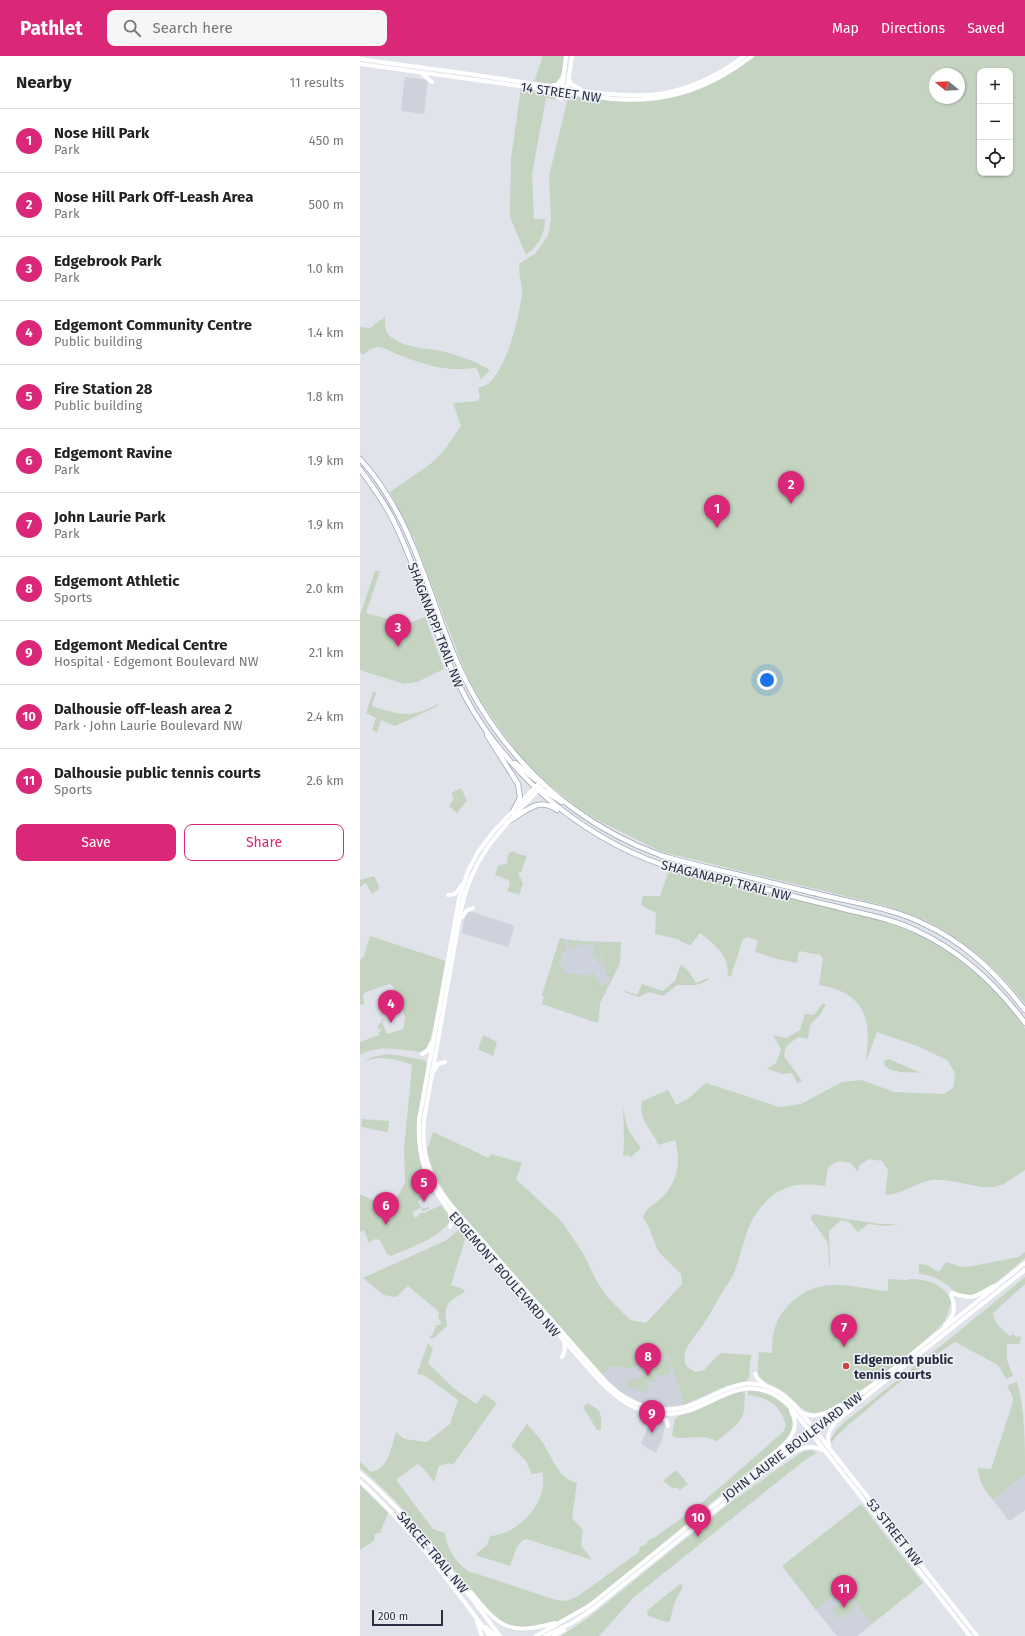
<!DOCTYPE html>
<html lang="en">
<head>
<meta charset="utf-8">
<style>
	:root { --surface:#fff; --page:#f6f6f6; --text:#222; --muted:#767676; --line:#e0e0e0; --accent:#db2777 }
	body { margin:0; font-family:"Fira Sans",sans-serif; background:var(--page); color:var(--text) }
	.controls { position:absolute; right:12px; top:12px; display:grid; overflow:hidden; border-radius:8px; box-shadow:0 1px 3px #0004 }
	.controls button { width:36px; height:36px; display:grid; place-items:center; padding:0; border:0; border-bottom:1px solid var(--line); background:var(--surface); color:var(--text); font:20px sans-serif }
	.compass { position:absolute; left:569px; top:12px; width:36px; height:36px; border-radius:50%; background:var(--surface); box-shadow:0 1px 3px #0004; rotate:288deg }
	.scale { position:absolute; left:12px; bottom:10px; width:71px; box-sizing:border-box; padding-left:4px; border:2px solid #282f42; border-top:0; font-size:11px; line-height:14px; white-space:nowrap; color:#282f42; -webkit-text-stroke:3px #f0f2f7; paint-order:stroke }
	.you { position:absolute; left:407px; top:624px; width:14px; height:14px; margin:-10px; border:3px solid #fff; border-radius:50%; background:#1a73e8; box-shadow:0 0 0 6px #1a73e833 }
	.badge { display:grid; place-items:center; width:26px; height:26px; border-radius:50%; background:var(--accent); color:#fff; font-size:13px; font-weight:700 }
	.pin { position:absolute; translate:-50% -33px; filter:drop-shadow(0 1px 2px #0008) }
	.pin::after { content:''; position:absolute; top:21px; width:14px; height:12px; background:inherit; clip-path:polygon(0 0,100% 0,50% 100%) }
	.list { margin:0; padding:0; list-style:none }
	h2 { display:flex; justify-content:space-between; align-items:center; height:52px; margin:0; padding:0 16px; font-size:17px }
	h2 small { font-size:13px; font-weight:400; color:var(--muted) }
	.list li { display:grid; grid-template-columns:26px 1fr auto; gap:12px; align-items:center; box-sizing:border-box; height:64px; padding:0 16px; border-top:1px solid var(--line) }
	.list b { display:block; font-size:15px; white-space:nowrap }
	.list p { margin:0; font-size:13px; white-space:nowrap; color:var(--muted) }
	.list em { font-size:13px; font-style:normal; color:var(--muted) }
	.actions { display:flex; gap:8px; padding:12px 16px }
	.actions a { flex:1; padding:9px 0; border:1px solid var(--accent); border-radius:8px; text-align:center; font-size:14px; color:var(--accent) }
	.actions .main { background:var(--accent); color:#fff }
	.icon { flex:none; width:22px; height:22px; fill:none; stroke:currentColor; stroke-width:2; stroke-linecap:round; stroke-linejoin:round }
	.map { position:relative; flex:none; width:665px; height:1580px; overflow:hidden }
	header { display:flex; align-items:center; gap:24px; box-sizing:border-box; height:56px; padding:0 20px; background:var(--accent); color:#fff }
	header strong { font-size:19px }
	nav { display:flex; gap:22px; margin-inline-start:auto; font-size:14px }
	.search { width:280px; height:36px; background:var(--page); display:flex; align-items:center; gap:10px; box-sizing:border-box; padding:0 14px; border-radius:8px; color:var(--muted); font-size:15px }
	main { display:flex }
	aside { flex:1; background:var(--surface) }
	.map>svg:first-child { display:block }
	.built { fill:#ced2dc }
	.green { fill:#c4d4c1; fill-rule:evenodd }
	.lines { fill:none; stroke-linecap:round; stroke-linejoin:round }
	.primary-casing { stroke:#9fa6b6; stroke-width:6 }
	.secondary { stroke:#fff; stroke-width:4 }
	.primary { stroke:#fff; stroke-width:4.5 }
	.poi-dot { fill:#d2424a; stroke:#f0f2f7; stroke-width:1.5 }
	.labels { text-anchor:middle; stroke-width:3; stroke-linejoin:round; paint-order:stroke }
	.street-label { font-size:13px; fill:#282f42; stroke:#f0f2f7 }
	.poi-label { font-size:13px; font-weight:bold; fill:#282f42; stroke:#f0f2f7; text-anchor:start }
</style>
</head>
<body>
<header>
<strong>Pathlet</strong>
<div class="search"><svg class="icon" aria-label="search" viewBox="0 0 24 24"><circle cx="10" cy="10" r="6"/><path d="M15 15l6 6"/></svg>Search here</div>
<nav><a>Map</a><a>Directions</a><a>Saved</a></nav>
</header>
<main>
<aside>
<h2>Nearby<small>11 results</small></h2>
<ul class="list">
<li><span class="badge">1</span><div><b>Nose Hill Park</b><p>Park</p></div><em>450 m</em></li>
<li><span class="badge">2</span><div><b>Nose Hill Park Off-Leash Area</b><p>Park</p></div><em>500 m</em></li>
<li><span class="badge">3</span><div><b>Edgebrook Park</b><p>Park</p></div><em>1.0 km</em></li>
<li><span class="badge">4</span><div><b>Edgemont Community Centre</b><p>Public building</p></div><em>1.4 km</em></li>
<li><span class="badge">5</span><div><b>Fire Station 28</b><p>Public building</p></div><em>1.8 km</em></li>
<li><span class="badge">6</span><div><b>Edgemont Ravine</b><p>Park</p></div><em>1.9 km</em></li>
<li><span class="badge">7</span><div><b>John Laurie Park</b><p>Park</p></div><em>1.9 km</em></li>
<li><span class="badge">8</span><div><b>Edgemont Athletic</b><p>Sports</p></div><em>2.0 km</em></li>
<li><span class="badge">9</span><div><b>Edgemont Medical Centre</b><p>Hospital · Edgemont Boulevard NW</p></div><em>2.1 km</em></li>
<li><span class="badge">10</span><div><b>Dalhousie off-leash area 2</b><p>Park · John Laurie Boulevard NW</p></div><em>2.4 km</em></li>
<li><span class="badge">11</span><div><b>Dalhousie public tennis courts</b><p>Sports</p></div><em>2.6 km</em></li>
</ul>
<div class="actions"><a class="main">Save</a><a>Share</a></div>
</aside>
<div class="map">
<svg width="665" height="1580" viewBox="0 0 665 1580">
	<rect width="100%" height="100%" fill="#e0e3ea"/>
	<g class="built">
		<polygon points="45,21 68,24 64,58 41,55"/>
		<polygon points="109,855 153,869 154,872 148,891 102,877 104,864"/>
		<polygon points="200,882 221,885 261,886 260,907 240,947 238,967 182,948 184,941 182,939"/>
		<polygon points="309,1301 324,1349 304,1351 294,1350 281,1347 262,1337 242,1319 252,1310 270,1313 275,1312 284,1305"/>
		<polygon points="292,1360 306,1365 302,1384 296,1397 281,1388"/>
		<polygon points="665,1418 665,1454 651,1464 648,1464 633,1444"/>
		<polygon points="484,1532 512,1568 497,1580 477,1580 456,1554"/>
	</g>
	<g class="green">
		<path d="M 183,0 L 204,0 C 203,9 203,22 195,28 L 174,26 Z"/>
		<path d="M 395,0 L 665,0 L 665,948 C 641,917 612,890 578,871 C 562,862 544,856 526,850 L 302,796 L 237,764 L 217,751 L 184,724 L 161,701 L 139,672 L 122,647 L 111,628 L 102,608 L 54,483 L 30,436 L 73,406 L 85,393 L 101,370 L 93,347 L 117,345 L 120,342 L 118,332 C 123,330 128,329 131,325 C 148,307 159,262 162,238 C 163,229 157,214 160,207 L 175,198 L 188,180 L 191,163 L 189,120 L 208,42 L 212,40 C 235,42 257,46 280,46 C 323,45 363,26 395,0 ZM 620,15 L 650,15 L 650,117 L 620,117 ZM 575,18 L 599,18 L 599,42 L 575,42 Z"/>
		<path d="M 161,32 L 188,37 L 198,44 L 186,42 L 172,118 L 174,163 L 185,163 C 185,179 178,190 166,199 L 150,161 L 151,103 Z"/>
		<path d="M 25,261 C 25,268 25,277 31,281 C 45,292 65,292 81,295 C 98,299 115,305 130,314 L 121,323 L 117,313 L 114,312 C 89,316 65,309 42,300 C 35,298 26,292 19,291 C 13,291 7,295 3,299 L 0,296 L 0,271 L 10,272 Z"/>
		<polygon points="15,515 20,515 6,557 47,568 65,561 84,613 57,626 44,628 0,614 0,559"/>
		<path d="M 13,636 L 16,637 L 12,650 C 41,659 50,663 78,648 L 78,650 L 35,670 L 21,664 L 17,676 L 12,674 L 16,662 L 6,657 Z"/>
		<polygon points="101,732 107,745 97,757 89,750 94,743 91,737"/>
		<polygon points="154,795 155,797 167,800 162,813 162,815 158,817 163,827 159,840 156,836 156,838 147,835 150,827 149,826 149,824 135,819 138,810 148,807 147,804 149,797"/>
		<path d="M 309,814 L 508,861 L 540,870 L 555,876 L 594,899 L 628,928 L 647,948 L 665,973 L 665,1114 L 644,1128 L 634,1131 C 614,1133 593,1122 572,1124 C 556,1126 541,1139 525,1139 L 528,1114 L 522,1105 L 509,1103 L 499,1110 L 498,1116 L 491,1107 L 478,1105 L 468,1111 L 465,1130 C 446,1127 427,1127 411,1141 C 384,1163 385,1191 373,1219 C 370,1226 364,1233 360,1240 C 355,1249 350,1258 345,1266 C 337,1279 318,1294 327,1311 L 336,1316 L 344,1314 L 360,1297 L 391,1299 L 389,1322 L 386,1325 L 366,1330 L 324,1349 L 309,1301 L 284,1305 L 275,1312 L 270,1313 L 252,1310 L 242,1319 L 93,1148 C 80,1131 71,1114 66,1092 L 68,1091 L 73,1076 L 129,1102 L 131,1098 L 162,1107 L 156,1123 L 202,1166 L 223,1197 L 236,1224 L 248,1242 L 270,1264 L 286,1267 L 322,1228 L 321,1218 L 298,1195 L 289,1172 L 283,1161 C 286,1153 290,1151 297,1146 C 317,1130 322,1107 315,1084 L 299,1089 C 292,1075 278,1063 282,1045 L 308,1034 L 316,1049 L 329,1042 L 346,1027 L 419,1051 L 441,1048 L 482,1026 L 502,1024 L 534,1036 L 584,1038 L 593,1032 L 595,1017 L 587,1004 L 557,990 L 517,976 L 507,1003 L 506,1003 C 512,961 504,937 459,929 L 463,903 L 460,899 L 439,895 L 437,907 L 413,902 L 396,896 L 395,894 L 398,885 L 388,881 L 383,883 L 371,920 L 367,921 C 372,902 353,887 340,877 L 330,890 L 317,883 L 295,878 L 296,857 L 281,849 L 283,840 L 300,840 Z"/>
		<polygon points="14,820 19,830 18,834 12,838 6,827 0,831 0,824"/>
		<path d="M 10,880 L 86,905 L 72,977 L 68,991 L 62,996 C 40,994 21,988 0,999 L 0,986 L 19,979 L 19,976 L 21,975 L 21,973 L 17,972 L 22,964 L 26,962 L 22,966 L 27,978 L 43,973 L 45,961 L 33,930 L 30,928 L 6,936 L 3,939 L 4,948 L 2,949 L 0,948 L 0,904 L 4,900 Z"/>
		<polygon points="200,882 204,883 206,897 205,895 201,897 202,900 199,905 205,917 208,918 214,917 226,920 233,916 241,930 250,925 245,915 239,886 261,886 260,907 240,947 238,967 182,948 184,941 182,939"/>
		<polygon points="207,884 238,886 242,909 241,910 232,898 235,893 233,889 223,888 222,890 220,891 218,888 209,893"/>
		<polygon points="321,908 330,917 336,927 348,922 349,924 336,929 317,929 303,940 289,936 279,941 264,936 265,935 277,939 282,928 303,935 315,925"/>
		<polygon points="462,948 466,948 460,959 450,969 448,983 438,981 426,990 424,1000 442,1025 437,1027 432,1017 423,1018 407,1013 416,1007 421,993 413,979 426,982 440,974 445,958 454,959"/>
		<polygon points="123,979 137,986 133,1000 118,993"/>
		<path d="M 29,998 L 64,1004 L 67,1007 C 66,1018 63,1028 62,1038 C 56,1072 53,1105 73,1136 L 59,1144 L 58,1146 L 62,1153 L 68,1151 L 70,1152 L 63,1155 L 60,1152 L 52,1156 L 55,1162 L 60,1159 L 59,1157 L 64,1157 L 81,1149 L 91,1162 C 85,1181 48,1192 31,1200 L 27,1198 L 20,1184 L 15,1183 L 9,1187 L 4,1174 L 0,1176 L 0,1138 L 28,1151 L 36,1143 L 45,1127 L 44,1093 L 52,1010 L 50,1008 C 32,1002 16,998 0,1008 L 12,1001 Z"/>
		<path d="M 529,1003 L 561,1017 C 550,1016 532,1018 524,1009 L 525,1004 Z"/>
		<polygon points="263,1052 267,1069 270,1077 281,1092 271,1101 267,1099 263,1100 264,1084"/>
		<polygon points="2,1063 29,1065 28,1076 14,1074 1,1070"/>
		<polygon points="452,1158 520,1168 538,1168 526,1170 508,1168 498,1176 489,1166 481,1164 469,1175 470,1209 469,1211 468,1187 451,1163"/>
		<path d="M 100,1173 L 106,1180 L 91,1229 L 103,1233 L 105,1236 C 87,1246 83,1249 87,1270 L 74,1282 L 70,1282 L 69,1280 L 73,1279 L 76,1269 L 80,1269 L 81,1266 L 78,1261 L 79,1257 L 77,1254 L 48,1230 L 36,1241 L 24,1239 L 3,1222 L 85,1185 Z"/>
		<path d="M 665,1196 L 665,1202 C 654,1211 625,1239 612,1240 C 607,1241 599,1238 594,1235 C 583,1225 575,1219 559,1218 L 559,1208 L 567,1209 L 579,1216 L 586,1206 L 601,1211 L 613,1210 L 658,1201 Z"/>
		<path d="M 665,1221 L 665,1228 L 633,1257 C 634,1268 642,1273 650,1280 L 653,1278 L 656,1281 L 660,1280 L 661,1283 L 659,1288 L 647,1288 L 647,1304 L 653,1320 L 646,1323 L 640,1312 L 636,1308 L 595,1286 C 563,1308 532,1331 503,1357 C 492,1366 480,1375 472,1386 L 470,1384 L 477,1373 L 487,1364 L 592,1281 Z"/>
		<path d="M 528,1223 L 548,1224 L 548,1223 C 567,1223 583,1227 592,1245 C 589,1251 587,1262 583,1267 C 567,1285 479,1357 458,1357 C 442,1358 435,1344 424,1336 C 398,1319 396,1331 399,1296 L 412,1297 C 412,1289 412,1282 414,1275 C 421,1249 446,1229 473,1229 C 491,1228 510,1234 528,1235 Z"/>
		<path d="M 68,1287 L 73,1293 L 68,1307 L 92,1331 L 116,1348 L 124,1338 L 137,1347 L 93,1409 L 89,1407 L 79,1410 L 74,1426 L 62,1411 L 57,1408 L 36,1424 L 73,1473 L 85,1477 C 86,1492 96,1506 108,1515 L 196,1544 L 206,1545 L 218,1540 L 279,1496 L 280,1491 L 286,1488 L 290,1483 C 295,1483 298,1479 302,1476 C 345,1447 384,1410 423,1376 L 426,1370 C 422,1350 407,1341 388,1339 L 388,1334 C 407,1335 430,1344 434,1366 C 435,1370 432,1376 430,1381 L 246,1535 C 223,1552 183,1579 156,1575 C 147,1574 141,1569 134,1564 C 91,1513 52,1455 0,1412 L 0,1406 L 11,1416 C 29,1413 31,1391 36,1376 L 44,1383 L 67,1386 L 90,1368 L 98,1344 L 64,1319 L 57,1318 Z"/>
		<polygon points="308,1304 310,1318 295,1320 295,1325 287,1327 288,1335 278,1335 277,1332 268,1333 267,1324 280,1322 280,1320 282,1319 280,1308"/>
		<path d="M 657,1325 C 665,1354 665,1387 665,1418 L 633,1444 C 625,1434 618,1425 618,1412 L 631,1413 L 652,1349 L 653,1341 L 647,1330 Z"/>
		<path d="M 385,1335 C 384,1341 385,1348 384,1354 C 382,1368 367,1376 357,1385 L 344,1381 L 320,1382 L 314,1381 L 312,1379 L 315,1363 L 318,1360 L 333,1356 L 372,1338 Z"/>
		<path d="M 227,1347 C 243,1355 241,1357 241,1374 L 237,1374 L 223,1351 Z"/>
		<path d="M 167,1368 C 173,1375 180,1382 185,1390 C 194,1406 198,1421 217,1427 L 212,1462 L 223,1474 L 221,1489 L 232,1504 L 167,1483 C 156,1485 154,1501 150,1510 L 115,1499 L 127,1489 L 130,1480 C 153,1479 177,1457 182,1435 C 184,1429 183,1422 183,1416 L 172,1418 L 166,1405 L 151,1390 Z"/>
		<polygon points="453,1394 456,1397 441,1407 274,1541 239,1580 201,1580 228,1562 371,1446 439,1398 445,1395"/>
		<polygon points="316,1414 328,1428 320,1434 317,1432 312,1432 303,1425"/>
		<polygon points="0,1429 28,1457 20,1477 17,1477 14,1479 15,1484 0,1494"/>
		<polygon points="501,1448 563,1527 512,1568 484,1532 456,1554 422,1510"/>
		<polygon points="320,1528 323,1530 314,1548 310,1565 307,1566 288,1560 287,1556 289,1553"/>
		<polygon points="488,1541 496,1551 480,1563 472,1554"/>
	</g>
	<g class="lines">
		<defs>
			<g id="primary">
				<path d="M 0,403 C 48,455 65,525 90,589 C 115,654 158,712 214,753 C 240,772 270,788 300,799 C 322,806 345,811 367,816 C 402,824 436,833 471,841 C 501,848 532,853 560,866 C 605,886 635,916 665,954"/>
				<path d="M 0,413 C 13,431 26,448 35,468 C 63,525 76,588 107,644 C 127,681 160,720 193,747 C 230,777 273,801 319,814 C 343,821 367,824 392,830 C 419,836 446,844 473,850 C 501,858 531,862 557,875 C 602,896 636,928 665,967"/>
				<polyline points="127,679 158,728 160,742 152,757"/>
				<polyline points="155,707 176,724"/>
				<polyline points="178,731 202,746"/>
				<path d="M 151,764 C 167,754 179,741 197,754"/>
			</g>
		</defs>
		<use href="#primary" class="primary-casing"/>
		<g class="secondary">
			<path d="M 0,3 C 56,11 113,18 169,27 C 209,33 266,44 305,37 C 334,31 361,18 384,0"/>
			<path d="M 0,8 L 252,43 C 307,47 349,33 392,0"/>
			<polyline points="62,18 72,26"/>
			<polyline points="209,24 211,28 220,33"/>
			<polyline points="193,29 197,29 204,20"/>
			<polyline points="202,33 206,0"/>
			<polyline points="207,33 212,0"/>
			<polyline points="187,35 201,43"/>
			<path d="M 181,725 L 133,776 L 118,796 L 108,815 L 99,843 L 59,1064 C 57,1100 66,1123 87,1152 L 236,1321 C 264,1352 296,1369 338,1351 C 363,1340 385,1324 413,1338 C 428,1346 437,1359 447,1372 L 610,1580"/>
			<path d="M 184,728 C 145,770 113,796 101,854 L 64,1064 C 62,1085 65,1105 74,1124 C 87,1149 109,1169 127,1190 C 167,1236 207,1282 248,1328 C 270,1350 301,1360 331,1349 C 361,1338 383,1316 417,1335 C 431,1343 441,1357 451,1369 L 617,1580"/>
			<polyline points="88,839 95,838 102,829"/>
			<polyline points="102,861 106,855 113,852"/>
			<polyline points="62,998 68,994 71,987"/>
			<polyline points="74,1015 78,1008 85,1006"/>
			<polyline points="90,1158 92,1164 90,1171"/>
			<path d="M 592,1237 C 616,1245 614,1240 634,1230"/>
			<path d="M 585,1269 C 595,1260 596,1252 591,1239"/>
			<polyline points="202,1301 205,1294 204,1286"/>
			<polyline points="395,1318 398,1323 405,1329"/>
			<path d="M 442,1357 C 456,1363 467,1357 480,1349"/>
			<polyline points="297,1359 306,1364 308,1370"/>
			<path d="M 469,1392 C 464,1371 478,1364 492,1353"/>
			<path d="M 397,1411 C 414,1397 446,1379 431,1355"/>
			<path d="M 413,1411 C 429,1400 443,1384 463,1394"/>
			<path d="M 0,1417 C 55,1464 97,1523 140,1580"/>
			<path d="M 0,1425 C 50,1471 89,1526 130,1580"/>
			<path d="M 111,1536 C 139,1571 148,1580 195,1567"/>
			<polyline points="117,1566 122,1580"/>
			<polyline points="126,1571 135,1580"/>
			<polyline points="176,1580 229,1550 390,1420 449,1374 517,1326 665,1207"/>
			<polyline points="185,1580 212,1567 233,1553 423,1400 504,1342 665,1214"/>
			<polyline points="194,1580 204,1574"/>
		</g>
		<use href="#primary" class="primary"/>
	</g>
	<circle class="poi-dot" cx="486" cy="1310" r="4"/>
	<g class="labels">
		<g class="street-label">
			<text transform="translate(201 36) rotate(8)" y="5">14 STREET NW</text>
			<text transform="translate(76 569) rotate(69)" y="5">SHAGANAPPI TRAIL NW</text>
			<text transform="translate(366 824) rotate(14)" y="5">SHAGANAPPI TRAIL NW</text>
			<text transform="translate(145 1218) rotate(49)" y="5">EDGEMONT BOULEVARD NW</text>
			<text transform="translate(432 1390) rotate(-37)" y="5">JOHN LAURIE BOULEVARD NW</text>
			<text transform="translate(535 1476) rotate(52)" y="5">53 STREET NW</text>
			<text transform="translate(73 1496) rotate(50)" y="5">SARCEE TRAIL NW</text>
		</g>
		<g class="poi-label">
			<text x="494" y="1308">Edgemont public<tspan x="494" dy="15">tennis courts</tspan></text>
		</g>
	</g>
</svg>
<div class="controls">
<button>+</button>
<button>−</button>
<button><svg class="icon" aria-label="locate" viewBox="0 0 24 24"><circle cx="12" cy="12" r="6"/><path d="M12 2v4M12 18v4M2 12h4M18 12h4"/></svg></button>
</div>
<svg class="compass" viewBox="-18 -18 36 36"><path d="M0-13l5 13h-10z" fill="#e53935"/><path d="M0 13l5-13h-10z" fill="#767676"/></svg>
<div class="scale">200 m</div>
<div class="you"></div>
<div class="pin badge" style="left:357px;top:472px">1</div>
<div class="pin badge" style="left:431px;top:448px">2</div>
<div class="pin badge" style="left:38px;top:591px">3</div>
<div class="pin badge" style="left:31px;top:967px">4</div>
<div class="pin badge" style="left:64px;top:1146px">5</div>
<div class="pin badge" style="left:26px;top:1169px">6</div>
<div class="pin badge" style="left:484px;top:1291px">7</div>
<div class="pin badge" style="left:288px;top:1320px">8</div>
<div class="pin badge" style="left:292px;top:1377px">9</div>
<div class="pin badge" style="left:338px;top:1481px">10</div>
<div class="pin badge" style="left:484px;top:1552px">11</div>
</div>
</main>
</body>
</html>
